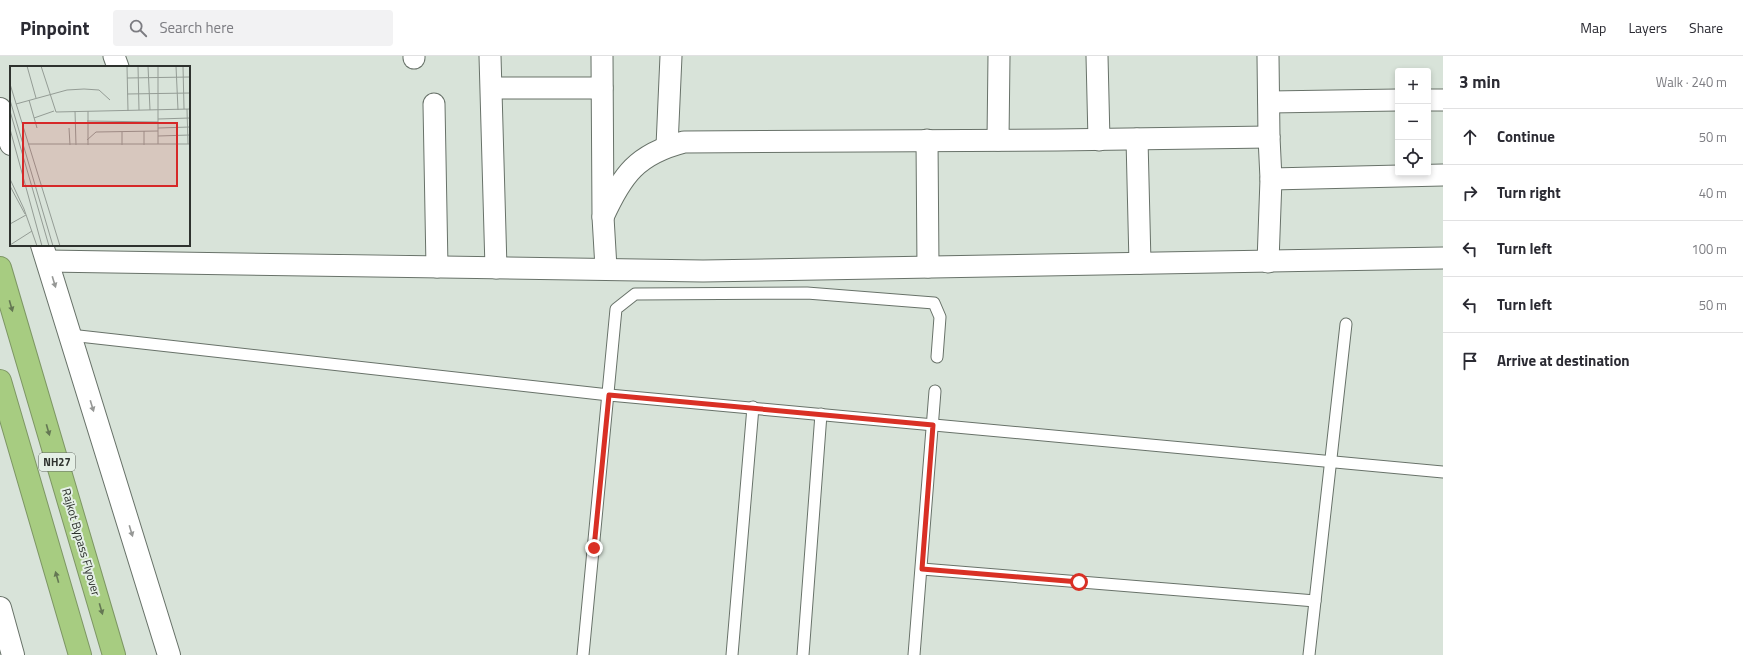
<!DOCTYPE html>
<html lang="en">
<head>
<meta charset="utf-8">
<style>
	:root { --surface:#fff; --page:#f2f2f3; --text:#2b2b33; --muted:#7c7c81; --line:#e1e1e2 }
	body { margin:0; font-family:"Titillium Web",sans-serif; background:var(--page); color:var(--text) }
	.controls { position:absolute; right:12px; top:12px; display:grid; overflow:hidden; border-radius:4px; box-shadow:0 2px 6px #0003 }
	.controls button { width:36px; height:36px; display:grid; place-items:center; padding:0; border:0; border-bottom:1px solid var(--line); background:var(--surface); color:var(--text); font:20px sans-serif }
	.stop { position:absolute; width:12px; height:12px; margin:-9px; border:3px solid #d93025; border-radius:50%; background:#fff }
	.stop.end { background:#d93025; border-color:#fff; box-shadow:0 1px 4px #0008 }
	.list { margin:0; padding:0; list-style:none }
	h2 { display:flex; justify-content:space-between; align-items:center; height:52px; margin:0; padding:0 16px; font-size:17px }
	h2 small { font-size:13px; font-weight:400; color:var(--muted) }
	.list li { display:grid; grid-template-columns:26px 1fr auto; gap:12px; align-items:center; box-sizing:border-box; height:56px; padding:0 16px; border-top:1px solid var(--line) }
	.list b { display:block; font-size:15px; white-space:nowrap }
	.list em { font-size:13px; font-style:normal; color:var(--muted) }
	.icon { flex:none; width:22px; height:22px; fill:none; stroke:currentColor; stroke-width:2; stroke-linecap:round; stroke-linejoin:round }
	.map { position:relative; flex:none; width:1443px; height:599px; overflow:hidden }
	header { display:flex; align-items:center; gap:24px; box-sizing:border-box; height:56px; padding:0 20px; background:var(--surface); border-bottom:1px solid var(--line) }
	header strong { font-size:19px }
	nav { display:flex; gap:22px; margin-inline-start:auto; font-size:14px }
	.search { width:280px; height:36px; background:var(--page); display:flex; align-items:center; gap:10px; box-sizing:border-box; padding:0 14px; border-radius:4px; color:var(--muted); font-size:15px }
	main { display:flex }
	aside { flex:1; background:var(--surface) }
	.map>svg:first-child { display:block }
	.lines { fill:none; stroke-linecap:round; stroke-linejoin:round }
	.lane-casing { stroke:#687269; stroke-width:13 }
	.street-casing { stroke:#687269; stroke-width:23 }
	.secondary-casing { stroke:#687269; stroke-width:24 }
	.highway-casing { stroke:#7d9664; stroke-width:24 }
	.lane { stroke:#fff; stroke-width:11 }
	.street { stroke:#fff; stroke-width:21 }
	.secondary { stroke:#fff; stroke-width:22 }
	.highway { stroke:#a7cc81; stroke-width:22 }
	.oneway { fill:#969896 }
	.oneway2 { fill:#647753 }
	.route { stroke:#d93025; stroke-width:5 }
	.labels { text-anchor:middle; stroke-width:4; stroke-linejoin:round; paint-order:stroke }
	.shield { fill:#e5f0e6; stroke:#656b65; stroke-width:1 }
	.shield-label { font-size:11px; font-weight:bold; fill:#2e322e }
	.street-label { font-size:12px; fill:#2e322e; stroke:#e5f0e6 }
	.inset-road { fill:none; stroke:#949c95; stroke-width:1 }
	.view { fill:#d62828; fill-opacity:0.15; stroke:#d62828; stroke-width:2 }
	.inset-edge { fill:none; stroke:#2e322e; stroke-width:2 }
</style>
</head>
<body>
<header>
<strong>Pinpoint</strong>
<div class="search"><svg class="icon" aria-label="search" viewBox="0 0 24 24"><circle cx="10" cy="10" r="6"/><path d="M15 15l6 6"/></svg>Search here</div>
<nav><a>Map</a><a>Layers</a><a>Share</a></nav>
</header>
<main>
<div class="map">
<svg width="1443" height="599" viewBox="0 0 1443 599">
	<rect width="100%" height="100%" fill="#d8e3d9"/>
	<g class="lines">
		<defs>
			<g id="lane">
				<polyline points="70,279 609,339 1443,416"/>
				<polyline points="922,513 1315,545"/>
				<polyline points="583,599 616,253 635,238 807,237 934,247 940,261 937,301"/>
				<polyline points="732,599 753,351"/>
				<polyline points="803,599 821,358"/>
				<polyline points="914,599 935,335"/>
				<polyline points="1309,599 1346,268"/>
			</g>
			<g id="street">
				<polyline points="114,0 118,11"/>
				<polyline points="414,0 414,2"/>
				<polyline points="490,0 496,212"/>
				<polyline points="602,0 603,161 606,212"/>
				<polyline points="1097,0 1099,84"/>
				<polyline points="492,32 602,32"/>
				<polyline points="1428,44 1443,44"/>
				<polyline points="1269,46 1398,44"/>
				<polyline points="434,48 437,211"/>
				<polyline points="1137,83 1140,207"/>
				<polyline points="927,84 928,211"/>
				<polyline points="998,84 999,0"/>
				<polyline points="667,90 671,0"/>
				<polyline points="1271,123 1443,119"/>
				<path d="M 603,161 C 622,119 637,98 684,86 L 1057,84 L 1269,81"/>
				<polyline points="47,205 703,215 1443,202"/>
				<polyline points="1268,206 1271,123 1269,81 1268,0"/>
			</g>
			<g id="secondary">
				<polyline points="0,53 11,88"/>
				<polyline points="42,189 169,599"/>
				<polyline points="0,552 13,599"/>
			</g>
			<g id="highway">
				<polyline points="0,212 114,599"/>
				<polyline points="0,325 80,599"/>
			</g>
		</defs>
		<use href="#lane" class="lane-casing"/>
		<use href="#street" class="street-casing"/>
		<use href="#secondary" class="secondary-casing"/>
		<use href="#highway" class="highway-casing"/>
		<use href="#lane" class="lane"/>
		<use href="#street" class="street"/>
		<use href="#secondary" class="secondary"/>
		<use href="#highway" class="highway"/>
	</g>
	<defs><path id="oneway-solid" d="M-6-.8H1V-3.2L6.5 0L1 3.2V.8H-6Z"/></defs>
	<g class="oneway">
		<use href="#oneway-solid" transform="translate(54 226) rotate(73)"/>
		<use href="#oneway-solid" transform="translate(92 350) rotate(73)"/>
		<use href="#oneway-solid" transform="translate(131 475) rotate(73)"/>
	</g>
	<g class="oneway2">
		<use href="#oneway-solid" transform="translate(11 250) rotate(74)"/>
		<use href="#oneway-solid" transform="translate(48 374) rotate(74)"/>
		<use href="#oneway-solid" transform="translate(57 521) rotate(-106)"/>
		<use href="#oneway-solid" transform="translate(101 553) rotate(74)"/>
	</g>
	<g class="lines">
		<polyline class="route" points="594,492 609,339 933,369 922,513 1079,526"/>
	</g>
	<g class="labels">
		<rect class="shield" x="39" y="397" width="36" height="18" rx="3"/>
		<g class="shield-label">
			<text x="57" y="410">NH27</text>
		</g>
		<g class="street-label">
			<text transform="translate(81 486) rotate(74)" y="4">Rajkot Bypass Flyover</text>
		</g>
	</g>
	<g transform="translate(10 10)">
		<rect width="180" height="180" fill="#d8e3d9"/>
		<path class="inset-road" d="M 17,0 L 26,32M 31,0 L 46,46 L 180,43M 117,0 L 118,45M 128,0 L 129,44M 138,0 L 140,44M 166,0 L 168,44M 173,0 L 174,43M 117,12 L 180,11M 0,18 L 50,180M 117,28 L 180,27M 0,34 L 43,180M 19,34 L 27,62M 6,38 L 57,24 L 74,23 L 89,24 L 100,34M 177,43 L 178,78M 0,45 L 39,180M 65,45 L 66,79M 78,45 L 78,79M 24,52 L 44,45M 148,53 L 180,52M 77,55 L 148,56M 59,62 L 60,79M 148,62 L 180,61M 0,63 L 32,180M 134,65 L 134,79M 112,66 L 112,79M 148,70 L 180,69M 77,74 L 86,66 L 148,65M 18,78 L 180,78M 148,78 L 148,0M 0,113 L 14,143 L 27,180M 0,120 L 15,148M 0,158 L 16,149M 0,179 L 22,165"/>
		<path class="view" d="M 13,57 L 167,57 L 167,120 L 13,120 Z"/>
		<rect width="180" height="180" class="inset-edge"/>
	</g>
</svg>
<div class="controls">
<button>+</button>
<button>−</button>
<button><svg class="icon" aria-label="locate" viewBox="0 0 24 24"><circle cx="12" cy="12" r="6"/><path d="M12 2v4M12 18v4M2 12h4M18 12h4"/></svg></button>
</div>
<div class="stop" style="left:1079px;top:526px"></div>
<div class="stop end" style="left:594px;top:492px"></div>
</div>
<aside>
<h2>3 min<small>Walk · 240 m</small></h2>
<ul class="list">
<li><svg class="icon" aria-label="ahead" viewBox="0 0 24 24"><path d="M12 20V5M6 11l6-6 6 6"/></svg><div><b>Continue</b></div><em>50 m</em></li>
<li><svg class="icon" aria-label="right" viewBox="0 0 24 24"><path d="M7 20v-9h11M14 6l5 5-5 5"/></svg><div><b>Turn right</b></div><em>40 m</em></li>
<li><svg class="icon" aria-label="left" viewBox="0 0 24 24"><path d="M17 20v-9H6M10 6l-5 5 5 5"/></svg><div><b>Turn left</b></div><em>100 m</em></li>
<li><svg class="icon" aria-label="left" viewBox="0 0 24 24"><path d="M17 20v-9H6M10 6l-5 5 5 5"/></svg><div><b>Turn left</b></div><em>50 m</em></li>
<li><svg class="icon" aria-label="arrive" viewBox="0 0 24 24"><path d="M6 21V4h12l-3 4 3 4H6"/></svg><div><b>Arrive at destination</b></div></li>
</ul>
</aside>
</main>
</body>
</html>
